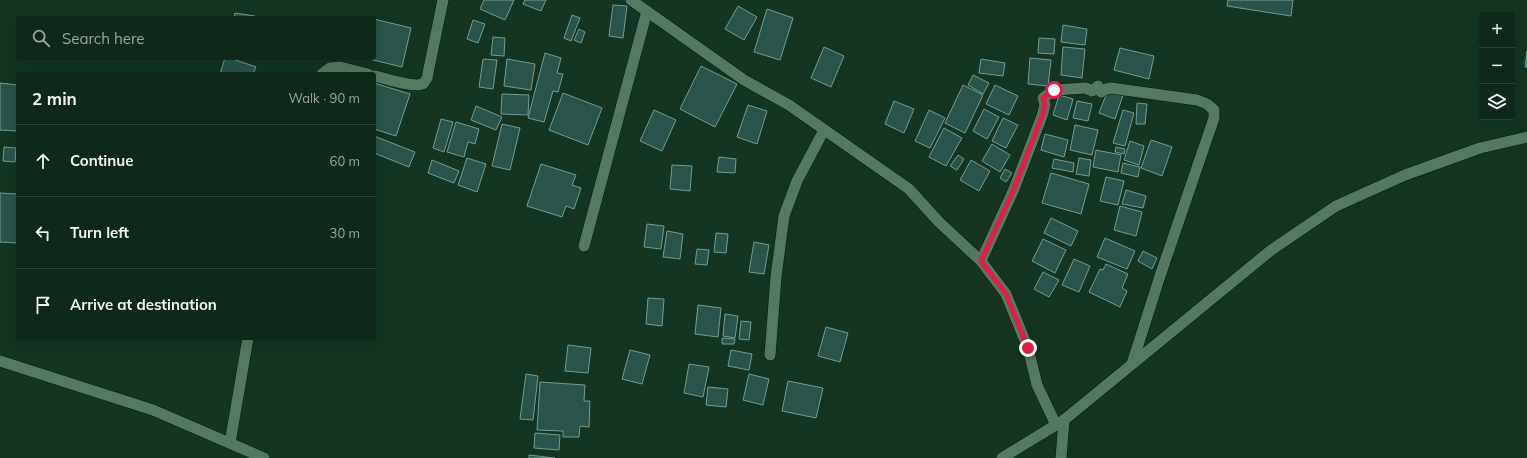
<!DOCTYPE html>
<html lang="en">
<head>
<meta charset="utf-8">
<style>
	:root { --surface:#0e281a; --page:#1c3427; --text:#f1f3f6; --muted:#9ba6a2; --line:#2e4439 }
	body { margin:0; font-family:Mulish,sans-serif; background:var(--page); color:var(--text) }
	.controls { position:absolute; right:12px; top:12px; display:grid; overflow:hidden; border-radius:4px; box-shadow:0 4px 16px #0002 }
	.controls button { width:36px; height:36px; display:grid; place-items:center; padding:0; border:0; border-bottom:1px solid var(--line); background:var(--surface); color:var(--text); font:20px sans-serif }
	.stop { position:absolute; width:12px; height:12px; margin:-9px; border:3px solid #e11d48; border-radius:50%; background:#fff }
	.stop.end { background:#e11d48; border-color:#fff; box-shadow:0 1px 4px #0008 }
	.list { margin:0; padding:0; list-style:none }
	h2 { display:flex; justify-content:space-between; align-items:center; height:52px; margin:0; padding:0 16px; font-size:17px }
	h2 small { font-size:13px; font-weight:400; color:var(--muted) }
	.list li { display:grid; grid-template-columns:26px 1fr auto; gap:12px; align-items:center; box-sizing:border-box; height:72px; padding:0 16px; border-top:1px solid var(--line) }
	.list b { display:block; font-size:15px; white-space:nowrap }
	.list em { font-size:13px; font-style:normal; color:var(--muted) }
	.icon { flex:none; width:22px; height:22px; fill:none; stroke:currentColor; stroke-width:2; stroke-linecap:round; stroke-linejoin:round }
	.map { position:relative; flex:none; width:1527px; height:458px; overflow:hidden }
	.search { position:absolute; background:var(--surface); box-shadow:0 4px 16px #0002; left:16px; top:16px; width:360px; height:44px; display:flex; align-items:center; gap:10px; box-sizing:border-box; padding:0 14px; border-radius:4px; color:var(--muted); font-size:15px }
	.panel { position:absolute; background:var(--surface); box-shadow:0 4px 16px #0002; left:16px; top:72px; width:360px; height:268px; border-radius:4px }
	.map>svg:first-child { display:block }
	.building { fill:#28554b; stroke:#709f93 }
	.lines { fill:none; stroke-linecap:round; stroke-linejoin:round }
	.minor-casing { stroke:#001c0b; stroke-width:12 }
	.tertiary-casing { stroke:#001c0b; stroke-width:12 }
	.minor { stroke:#557862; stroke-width:11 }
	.tertiary { stroke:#557862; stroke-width:11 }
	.route { stroke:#e11d48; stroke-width:5 }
</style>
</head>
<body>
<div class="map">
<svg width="1527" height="458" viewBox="0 0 1527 458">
	<rect width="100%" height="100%" fill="#133522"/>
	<g class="building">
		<polygon points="484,0 514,0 505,20 480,9"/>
		<polygon points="525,0 546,0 541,11 523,4"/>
		<polygon points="1228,0 1293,0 1291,16 1227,6"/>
		<polygon points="613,5 627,6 623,38 609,36"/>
		<polygon points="738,6 757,17 744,40 725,29"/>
		<polygon points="767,9 793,18 780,60 754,52"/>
		<polygon points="235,13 255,16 255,18 234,18"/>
		<polygon points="572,15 580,18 571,41 564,38"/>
		<polygon points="374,19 411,28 402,67 365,58 374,58"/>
		<polygon points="473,20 485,24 478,43 467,39"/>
		<polygon points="1063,25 1087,29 1085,45 1061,42"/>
		<polygon points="579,29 585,32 581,43 574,40"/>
		<polygon points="493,37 505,38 504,56 491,55"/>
		<polygon points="1039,38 1055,39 1054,54 1038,53"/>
		<polygon points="824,47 844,56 831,87 811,78"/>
		<polygon points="1063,47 1085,49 1082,78 1061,75"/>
		<polygon points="1120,48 1154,56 1149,79 1114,70"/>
		<polygon points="1527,51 1527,67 1525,67"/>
		<polygon points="545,53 561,58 557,73 563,74 558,92 553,91 544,122 528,118"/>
		<polygon points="225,58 230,58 256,67 253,74 220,74"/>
		<polygon points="1030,58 1051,60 1048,86 1028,84"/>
		<polygon points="483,59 497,60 493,89 479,87"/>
		<polygon points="507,59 535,64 531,90 504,86"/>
		<polygon points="981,59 1005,63 1003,76 979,73"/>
		<polygon points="701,66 737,84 715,127 680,109"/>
		<polygon points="973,75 989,83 983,94 968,85"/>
		<polygon points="0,83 18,85 18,131 0,130"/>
		<polygon points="374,83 410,94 396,136 374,129"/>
		<polygon points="963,85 983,95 965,133 945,123"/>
		<polygon points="995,85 1018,96 1009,115 986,104"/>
		<polygon points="1108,90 1123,95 1115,119 1099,113"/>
		<polygon points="563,93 602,108 588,145 549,130"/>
		<polygon points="502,94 529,95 528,115 501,114"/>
		<polygon points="1059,95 1073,99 1067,120 1053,115"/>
		<polygon points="894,101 914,109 904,133 885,124"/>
		<polygon points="1077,101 1092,104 1088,121 1073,118"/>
		<polygon points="1137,103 1147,104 1145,124 1136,124"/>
		<polygon points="748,105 767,111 757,144 737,137"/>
		<polygon points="476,106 502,117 496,130 471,120"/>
		<polygon points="984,109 999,117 987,139 973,131"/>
		<polygon points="654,110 676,120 662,151 640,141"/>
		<polygon points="929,110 945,118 930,148 915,141"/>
		<polygon points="1123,110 1134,113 1125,146 1113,143"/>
		<polygon points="1003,118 1018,125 1006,148 992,141"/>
		<polygon points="441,119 453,122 444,152 433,148"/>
		<polygon points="456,122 479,129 475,144 468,142 464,157 447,152"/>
		<polygon points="502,124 520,128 510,170 492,166"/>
		<polygon points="1075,125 1098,130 1092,155 1070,150"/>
		<polygon points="944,128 962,138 946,166 929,157"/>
		<polygon points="1045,134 1068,140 1064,157 1041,150"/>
		<polygon points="374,136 415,152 409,167 374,153"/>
		<polygon points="1151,140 1172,147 1162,176 1141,168"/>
		<polygon points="1130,141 1144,146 1139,165 1124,160"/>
		<polygon points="992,144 1010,155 1000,172 982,161"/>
		<polygon points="4,147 16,148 15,162 3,161"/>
		<polygon points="1116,147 1125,149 1124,154 1115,152"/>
		<polygon points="1096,150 1121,155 1118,172 1093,167"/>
		<polygon points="958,155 964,159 957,170 950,166"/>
		<polygon points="719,157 736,159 735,173 717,172"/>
		<polygon points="467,158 486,164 477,192 458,185"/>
		<polygon points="1079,158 1091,160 1089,176 1076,174"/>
		<polygon points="1054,159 1074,163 1073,172 1052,168"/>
		<polygon points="432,160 459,171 454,183 428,173"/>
		<polygon points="971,160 990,171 979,191 960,180"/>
		<polygon points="1123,163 1140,167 1138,177 1121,173"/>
		<polygon points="541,164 576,175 572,185 581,188 574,209 566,206 562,217 527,206"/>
		<polygon points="672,165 692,166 690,191 670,189"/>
		<polygon points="1005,169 1012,173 1006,182 1000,178"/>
		<polygon points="1051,173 1089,184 1081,214 1042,203"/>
		<polygon points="1106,177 1124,181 1118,205 1100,201"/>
		<polygon points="1126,190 1146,196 1143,208 1122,204"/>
		<polygon points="0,193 18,194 18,243 0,242"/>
		<polygon points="1120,206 1142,212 1136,236 1114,230"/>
		<polygon points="1051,218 1078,231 1071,246 1044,233"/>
		<polygon points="647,224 664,226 661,249 644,247"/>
		<polygon points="667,231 683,234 680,259 663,257"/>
		<polygon points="716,233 728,234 726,253 714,252"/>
		<polygon points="1105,238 1135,251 1127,269 1097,257"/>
		<polygon points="1043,239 1066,250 1055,273 1032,261"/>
		<polygon points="754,242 769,245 764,274 749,272"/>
		<polygon points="697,249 709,250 707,265 695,264"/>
		<polygon points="1143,251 1157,258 1152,269 1138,261"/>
		<polygon points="1074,259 1090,266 1079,292 1062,285"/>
		<polygon points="1106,264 1128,274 1122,288 1127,291 1120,307 1089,292 1100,269 1103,270"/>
		<polygon points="1043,272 1059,280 1049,297 1034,289"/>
		<polygon points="648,298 664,299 662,326 646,324"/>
		<polygon points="698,305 721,308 718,337 695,334"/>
		<polygon points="725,314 738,316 735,338 723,336"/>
		<polygon points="741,321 751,322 749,340 739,339"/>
		<polygon points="826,327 848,333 840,362 818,356"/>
		<polygon points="722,338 735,339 734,344 722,344"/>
		<polygon points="568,345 591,348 588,373 565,371"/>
		<polygon points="630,350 650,355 642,384 622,379"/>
		<polygon points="731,350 752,354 749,370 728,366"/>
		<polygon points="689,364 709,367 703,397 684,393"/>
		<polygon points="526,374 538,376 533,420 520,419"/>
		<polygon points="749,374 769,379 763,405 743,400"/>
		<polygon points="788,381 823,388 816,418 782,411"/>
		<polygon points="540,382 585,385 584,401 590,401 589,427 580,426 579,437 563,437 563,431 537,430"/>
		<polygon points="708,387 728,389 726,407 706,405"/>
		<polygon points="535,433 560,435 559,450 534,448"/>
		<polygon points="529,455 555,458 529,458"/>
	</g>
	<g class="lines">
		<defs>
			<g id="minor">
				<polyline points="631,0 744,80 789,105 909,189 939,222 981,261 1006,294 1028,348 1037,385 1056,425"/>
				<polyline points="322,74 330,68 340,67 368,74"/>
				<path d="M 374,76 C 384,78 416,89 424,83 C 424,83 427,78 427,78 L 443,0"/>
				<polyline points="584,246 647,11"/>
				<polyline points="981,261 1014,189 1042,116 1045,105 1043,98 1054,90 1086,88 1092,91 1098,86 1101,92 1106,89 1111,88 1197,100 1207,104 1214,110 1214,118 1160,276 1132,364"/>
				<polyline points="770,355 776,277 784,216 797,181 824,130"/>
				<polyline points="230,443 248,338"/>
				<polyline points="1061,458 1064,420"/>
			</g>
			<g id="tertiary">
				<polyline points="0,361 153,410 264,458"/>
				<polyline points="1002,458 1064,420 1270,251 1336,206 1405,175 1480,148 1527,137"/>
			</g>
		</defs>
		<use href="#minor" class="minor-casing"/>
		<use href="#tertiary" class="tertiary-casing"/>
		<use href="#minor" class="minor"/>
		<use href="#tertiary" class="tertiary"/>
	</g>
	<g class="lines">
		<polyline class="route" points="1028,348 1006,294 981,261 1014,189 1042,116 1045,105 1043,98 1054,90"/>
	</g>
</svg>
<div class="controls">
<button>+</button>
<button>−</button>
<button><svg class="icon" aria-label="layers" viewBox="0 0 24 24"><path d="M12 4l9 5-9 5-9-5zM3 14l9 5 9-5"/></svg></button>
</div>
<div class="stop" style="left:1054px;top:90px"></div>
<div class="stop end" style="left:1028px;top:348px"></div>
<div class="search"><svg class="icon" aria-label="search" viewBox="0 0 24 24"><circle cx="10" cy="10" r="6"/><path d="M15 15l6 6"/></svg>Search here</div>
<section class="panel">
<h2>2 min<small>Walk · 90 m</small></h2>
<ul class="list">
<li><svg class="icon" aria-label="ahead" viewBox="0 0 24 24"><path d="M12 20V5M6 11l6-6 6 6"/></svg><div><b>Continue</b></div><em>60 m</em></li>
<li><svg class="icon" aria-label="left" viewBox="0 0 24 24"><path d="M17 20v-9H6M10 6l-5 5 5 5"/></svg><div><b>Turn left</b></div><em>30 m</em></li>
<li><svg class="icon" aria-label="arrive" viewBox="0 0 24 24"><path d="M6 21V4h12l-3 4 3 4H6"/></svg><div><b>Arrive at destination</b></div></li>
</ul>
</section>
</div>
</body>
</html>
